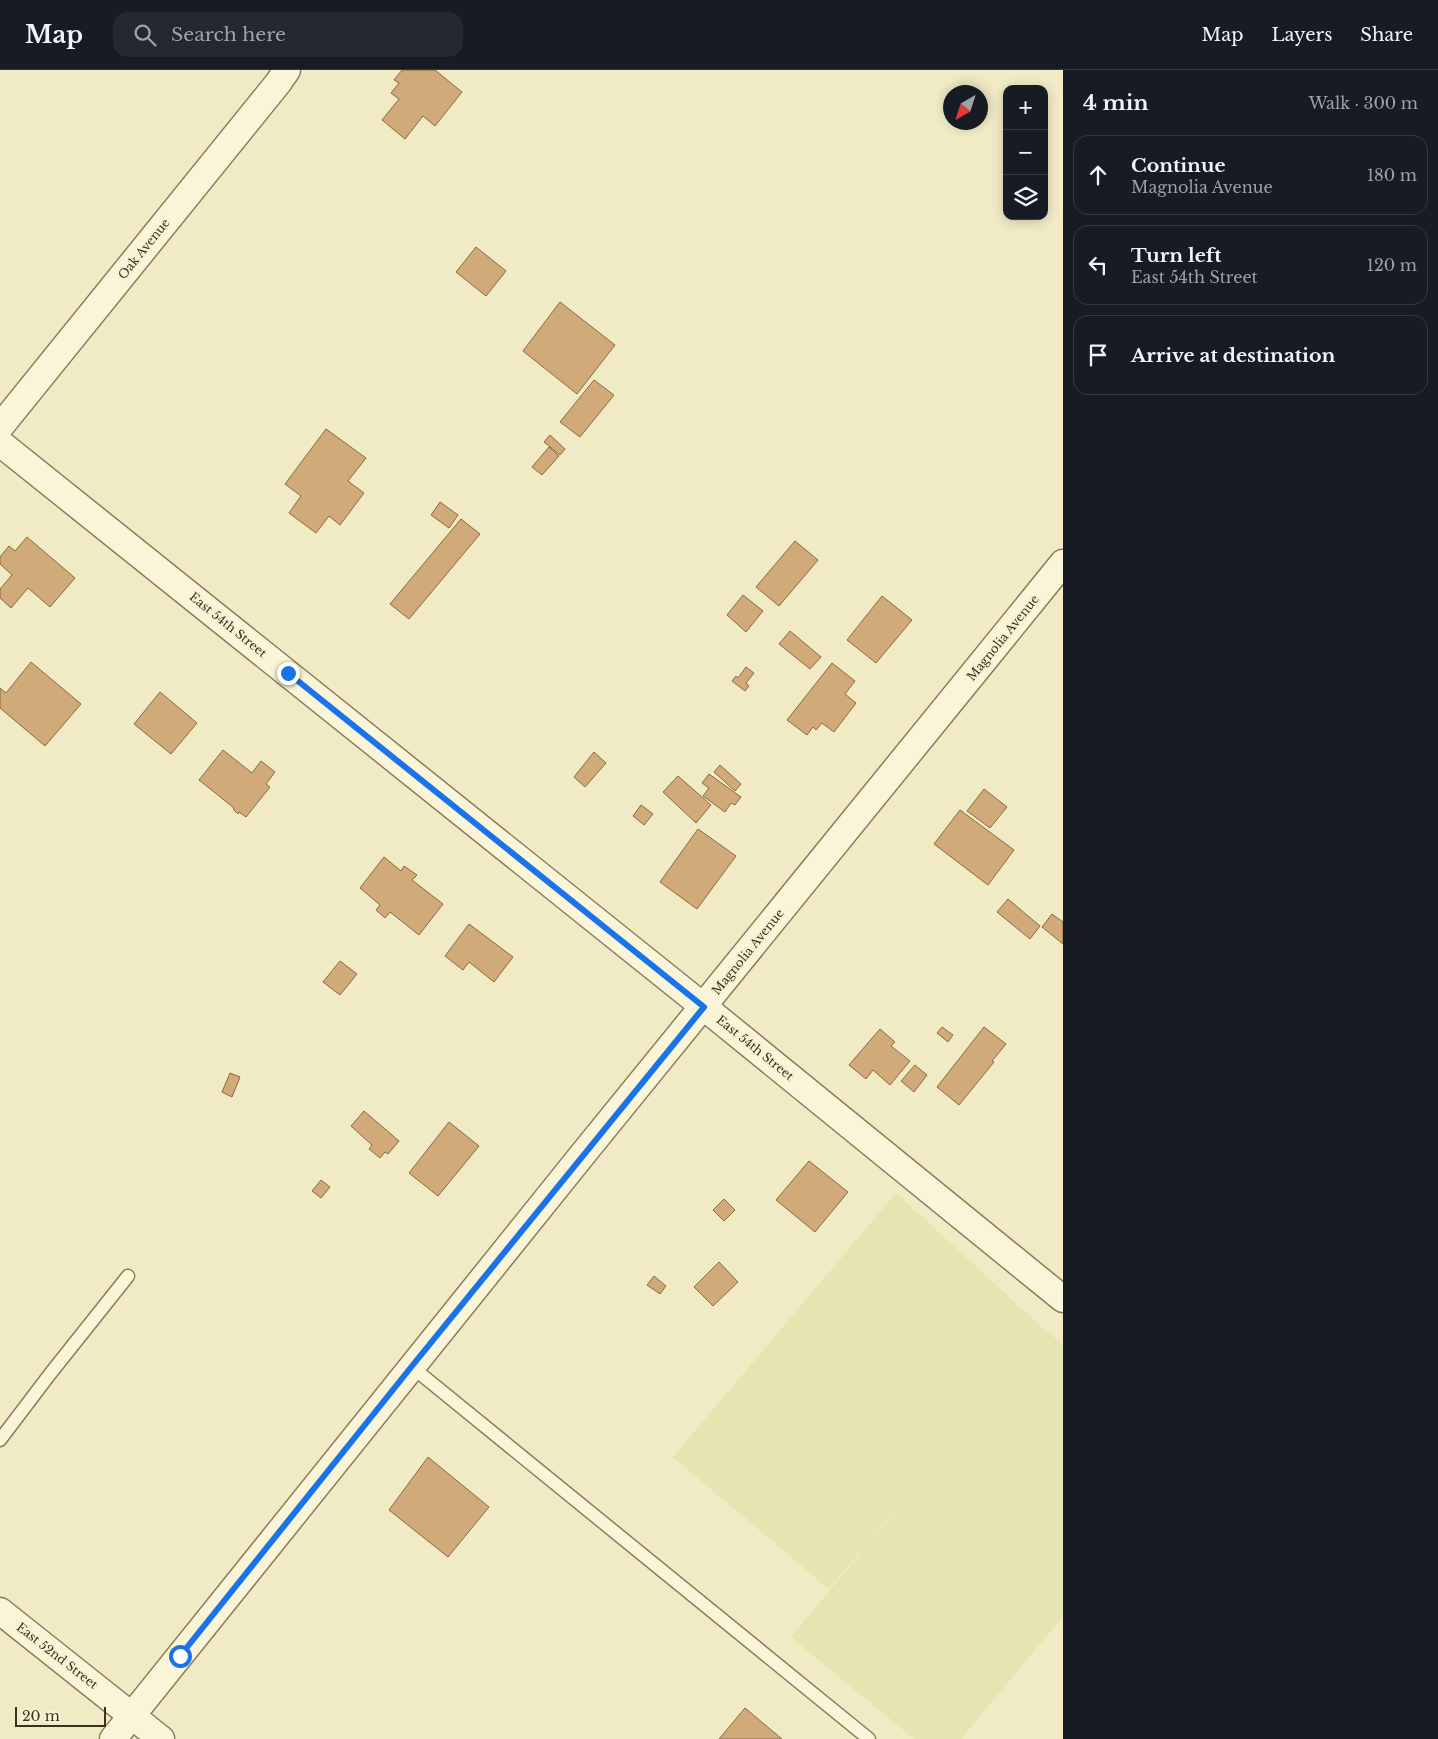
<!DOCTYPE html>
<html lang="en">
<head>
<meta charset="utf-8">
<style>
	:root { --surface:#171b24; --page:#242831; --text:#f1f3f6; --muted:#9ea1a6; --line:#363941 }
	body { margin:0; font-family:"Libre Baskerville",serif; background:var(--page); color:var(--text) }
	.controls { position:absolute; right:15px; top:15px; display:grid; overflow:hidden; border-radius:10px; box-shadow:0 2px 12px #0003 }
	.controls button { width:45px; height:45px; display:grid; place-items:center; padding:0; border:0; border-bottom:1px solid var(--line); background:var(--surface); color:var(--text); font:25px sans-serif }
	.compass { position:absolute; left:943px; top:15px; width:45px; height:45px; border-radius:50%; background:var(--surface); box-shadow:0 2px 12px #0003; rotate:219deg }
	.scale { position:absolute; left:15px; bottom:12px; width:91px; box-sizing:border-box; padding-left:5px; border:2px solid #3b311e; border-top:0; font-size:14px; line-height:18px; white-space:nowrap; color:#3b311e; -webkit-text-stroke:4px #f7f2d5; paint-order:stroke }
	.stop { position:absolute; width:15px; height:15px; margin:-11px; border:4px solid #1a73e8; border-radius:50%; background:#fff }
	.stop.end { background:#1a73e8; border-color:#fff; box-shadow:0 1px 5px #0008 }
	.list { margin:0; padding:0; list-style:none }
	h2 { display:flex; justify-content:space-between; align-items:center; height:65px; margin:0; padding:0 20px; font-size:21px }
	h2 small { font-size:16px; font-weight:400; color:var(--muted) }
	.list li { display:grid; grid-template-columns:32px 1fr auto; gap:15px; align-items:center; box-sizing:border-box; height:80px; margin:0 10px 10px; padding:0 10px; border:1px solid var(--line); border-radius:15px }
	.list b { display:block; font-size:19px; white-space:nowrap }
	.list p { margin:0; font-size:16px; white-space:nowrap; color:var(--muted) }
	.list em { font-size:16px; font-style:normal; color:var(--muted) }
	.icon { flex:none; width:28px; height:28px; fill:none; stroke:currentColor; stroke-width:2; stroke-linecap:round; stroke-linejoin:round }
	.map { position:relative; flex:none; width:1063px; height:1669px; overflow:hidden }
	header { display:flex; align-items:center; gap:30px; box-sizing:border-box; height:70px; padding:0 25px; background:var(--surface); border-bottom:1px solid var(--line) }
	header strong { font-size:24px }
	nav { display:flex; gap:28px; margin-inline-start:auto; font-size:18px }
	.search { width:350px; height:45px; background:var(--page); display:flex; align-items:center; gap:12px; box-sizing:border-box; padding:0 18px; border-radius:15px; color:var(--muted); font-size:19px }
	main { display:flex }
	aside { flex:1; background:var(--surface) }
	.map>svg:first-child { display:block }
	.farmland { fill:#e6e5b2 }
	.building { fill:#d0aa79; stroke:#8c693f }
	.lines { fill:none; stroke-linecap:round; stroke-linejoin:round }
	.service-casing { stroke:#8c7c5a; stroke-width:15 }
	.minor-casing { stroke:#8c7c5a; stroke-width:29 }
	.service { stroke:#faf5d9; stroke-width:12 }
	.minor { stroke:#faf5d9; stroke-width:26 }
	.route { stroke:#1a73e8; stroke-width:6 }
	.labels { text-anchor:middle; stroke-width:5; stroke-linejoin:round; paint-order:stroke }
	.street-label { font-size:12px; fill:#3b311e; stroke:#f7f2d5 }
</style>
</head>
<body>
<header>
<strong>Map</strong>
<div class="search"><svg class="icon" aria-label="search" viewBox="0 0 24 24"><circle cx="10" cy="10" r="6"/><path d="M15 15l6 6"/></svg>Search here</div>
<nav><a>Map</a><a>Layers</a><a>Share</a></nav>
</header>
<main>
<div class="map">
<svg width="1063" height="1669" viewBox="0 0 1063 1669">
	<rect width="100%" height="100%" fill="#f0eac5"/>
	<polygon class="farmland" points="896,1123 1046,1261 1063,1274 1063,1546 961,1669 914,1669 791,1567 967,1355 829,1519 673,1387"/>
	<g class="building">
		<polygon points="402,0 435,0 462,22 435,56 423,46 405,69 382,50 399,29 391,23 399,13 394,10"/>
		<polygon points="476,177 506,201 486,226 456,202"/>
		<polygon points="560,232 615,275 577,324 523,281"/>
		<polygon points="594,310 614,325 580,367 560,352"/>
		<polygon points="326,359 366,388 348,411 364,423 340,455 329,446 316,463 289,443 301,426 285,414"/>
		<polygon points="550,365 565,379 560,385 544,372"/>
		<polygon points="549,377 559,386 542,405 532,397"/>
		<polygon points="440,432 458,445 449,458 431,445"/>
		<polygon points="461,449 480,464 409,549 390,534"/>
		<polygon points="27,467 75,508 50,537 28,518 11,538 0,528 0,519 12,505 0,494 0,487 9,476 15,481"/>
		<polygon points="795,471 818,490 779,536 756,517"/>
		<polygon points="743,525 763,541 746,562 727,545"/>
		<polygon points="882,526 912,550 876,593 847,570"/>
		<polygon points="790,561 821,587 810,599 779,574"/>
		<polygon points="31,592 81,634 45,676 0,638 0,618 6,623"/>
		<polygon points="832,593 855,611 845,624 856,633 834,662 822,653 816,660 813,657 807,665 787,650"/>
		<polygon points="746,597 754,603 746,613 749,616 745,621 732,611 736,606 738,608"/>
		<polygon points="160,622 197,653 171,684 134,654"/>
		<polygon points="223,680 252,703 261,691 275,702 266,714 270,717 246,747 239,742 238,744 233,739 234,738 199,710"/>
		<polygon points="594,682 606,693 585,717 574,707"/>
		<polygon points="720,695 741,714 735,721 714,702"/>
		<polygon points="709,704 741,727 735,735 731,733 725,742 703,726 709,718 702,713"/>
		<polygon points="678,706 711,735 696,753 663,722"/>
		<polygon points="984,719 1007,737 990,758 967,741"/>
		<polygon points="641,735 653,744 644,755 633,746"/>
		<polygon points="960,740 1014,780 988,815 934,774"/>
		<polygon points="698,759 736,786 697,839 660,812"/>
		<polygon points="384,787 401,801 404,796 417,805 412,810 443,834 419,865 390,842 385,848 376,840 380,835 360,818"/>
		<polygon points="1008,829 1040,856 1030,869 997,842"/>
		<polygon points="1052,844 1063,852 1063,874 1042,857"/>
		<polygon points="469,854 513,887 494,912 469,892 463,900 445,886"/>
		<polygon points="340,891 357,904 340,925 323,912"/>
		<polygon points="942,957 953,965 948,972 937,963"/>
		<polygon points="984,957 1006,974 992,991 994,992 959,1035 937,1017"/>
		<polygon points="880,959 895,972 891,976 910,991 890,1015 873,1000 866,1009 849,995"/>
		<polygon points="915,995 927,1005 914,1022 901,1011"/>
		<polygon points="230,1003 240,1007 232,1027 222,1022"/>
		<polygon points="364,1041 399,1071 388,1084 385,1082 380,1088 369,1079 372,1075 351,1056"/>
		<polygon points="449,1052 479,1076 438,1126 409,1103"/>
		<polygon points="809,1091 848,1122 815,1162 776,1130"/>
		<polygon points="321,1110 330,1117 321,1128 312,1121"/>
		<polygon points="724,1129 735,1140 724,1151 713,1140"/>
		<polygon points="719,1192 738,1212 713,1236 694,1217"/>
		<polygon points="654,1206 666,1216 660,1224 647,1215"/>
		<polygon points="428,1387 489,1437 448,1487 389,1440"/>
		<polygon points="745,1638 782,1669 719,1669"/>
	</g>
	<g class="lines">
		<defs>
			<g id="service">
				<polyline points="412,1297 869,1669"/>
				<polyline points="0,1370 50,1304 128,1206"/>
			</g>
			<g id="minor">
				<polyline points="0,357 278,13 287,0"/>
				<polyline points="0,373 704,937 1063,1229"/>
				<polyline points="0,1541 161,1669"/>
				<polyline points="113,1669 583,1084 1063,493"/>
			</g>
		</defs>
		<use href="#service" class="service-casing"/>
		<use href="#minor" class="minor-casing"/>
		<use href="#service" class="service"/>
		<use href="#minor" class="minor"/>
	</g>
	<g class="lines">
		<polyline class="route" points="180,1586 412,1296 704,937 288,603"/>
	</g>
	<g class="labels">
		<g class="street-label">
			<text transform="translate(144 179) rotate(-51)" y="4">Oak Avenue</text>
			<text transform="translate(228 555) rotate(39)" y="4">East 54th Street</text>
			<text transform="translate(1003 568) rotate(-51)" y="4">Magnolia Avenue</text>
			<text transform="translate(748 882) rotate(-51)" y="4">Magnolia Avenue</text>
			<text transform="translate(755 978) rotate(39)" y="4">East 54th Street</text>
			<text transform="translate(57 1586) rotate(38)" y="4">East 52nd Street</text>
		</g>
	</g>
</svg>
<div class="controls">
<button>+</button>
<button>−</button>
<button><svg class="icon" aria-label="layers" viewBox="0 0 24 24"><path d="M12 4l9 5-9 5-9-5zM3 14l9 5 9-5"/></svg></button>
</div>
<svg class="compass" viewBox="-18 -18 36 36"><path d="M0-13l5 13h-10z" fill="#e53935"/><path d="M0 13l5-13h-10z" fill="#9ea1a6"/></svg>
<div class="scale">20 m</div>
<div class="stop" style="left:180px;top:1586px"></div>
<div class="stop end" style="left:288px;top:603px"></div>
</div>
<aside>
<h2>4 min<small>Walk · 300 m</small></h2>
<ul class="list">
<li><svg class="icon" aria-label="ahead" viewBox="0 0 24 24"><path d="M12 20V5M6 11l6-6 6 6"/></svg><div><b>Continue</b><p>Magnolia Avenue</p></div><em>180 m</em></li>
<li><svg class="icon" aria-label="left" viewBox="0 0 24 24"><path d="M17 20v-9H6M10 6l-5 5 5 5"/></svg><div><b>Turn left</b><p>East 54th Street</p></div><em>120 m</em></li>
<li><svg class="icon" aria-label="arrive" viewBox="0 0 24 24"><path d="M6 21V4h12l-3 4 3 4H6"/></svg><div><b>Arrive at destination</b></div></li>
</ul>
</aside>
</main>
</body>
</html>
